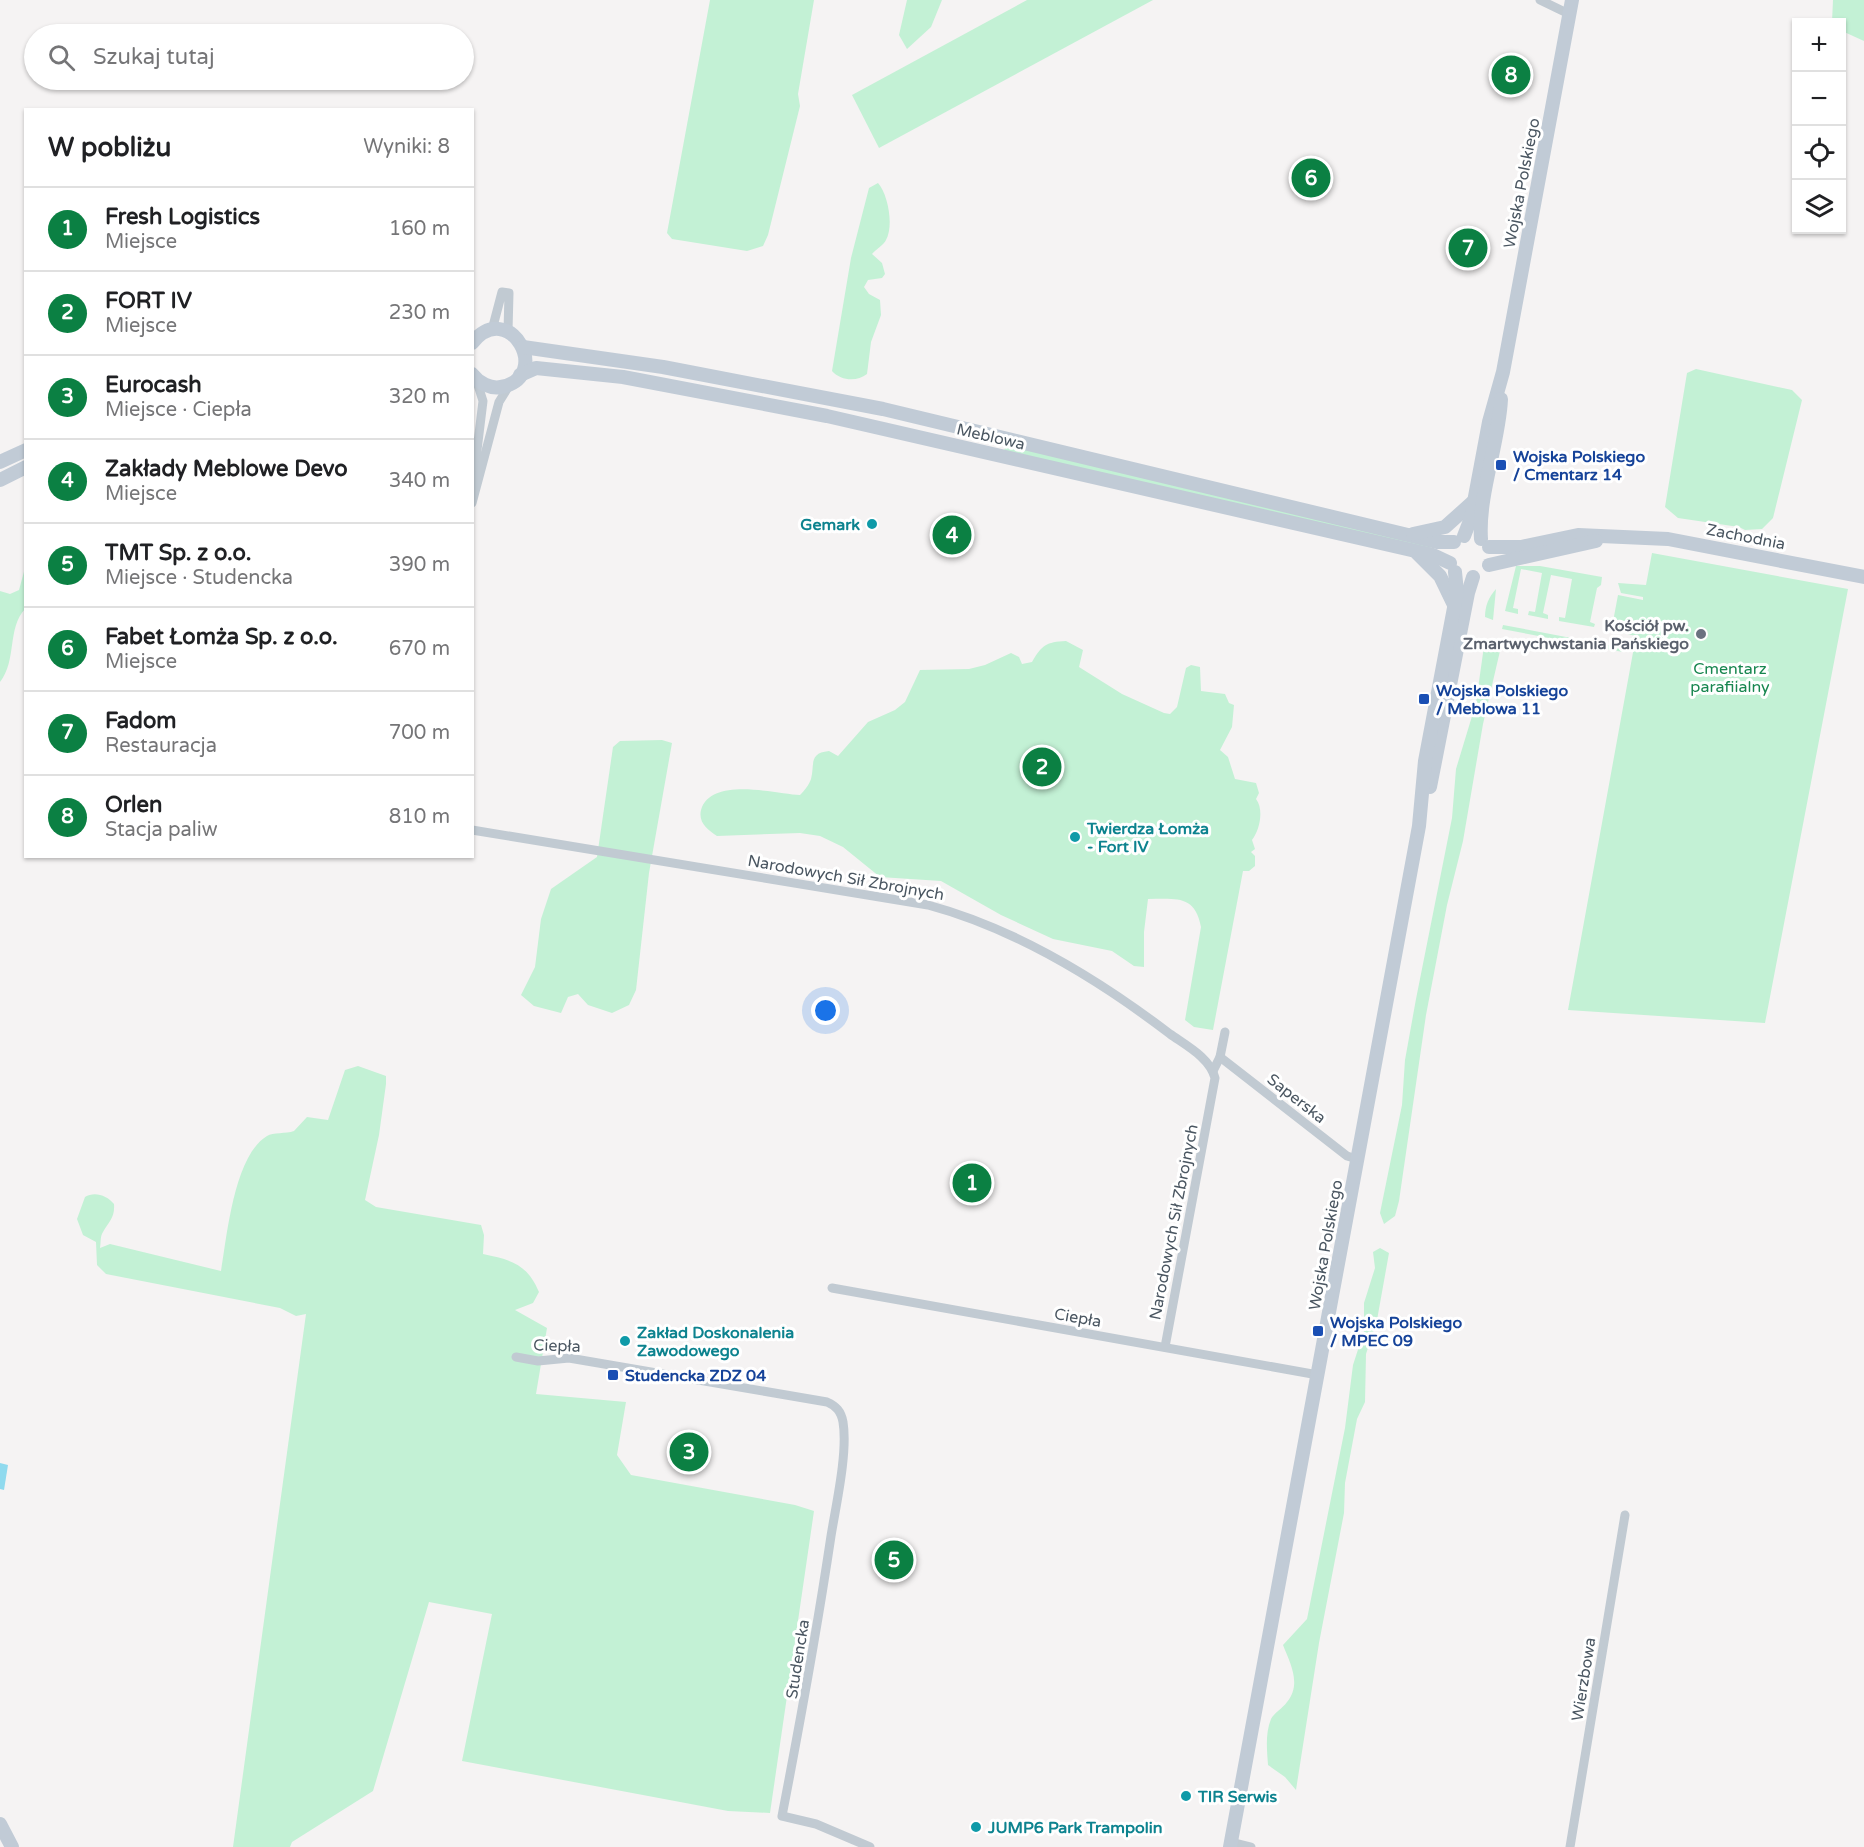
<!DOCTYPE html>
<html lang="pl">
<head>
<meta charset="utf-8">
<style>
	:root { --surface:#fff; --page:#f2f2f2; --text:#202124; --muted:#757577; --line:#e0e0e0; --accent:#0b8043 }
	body { margin:0; font-family:"Varela Round",sans-serif; background:var(--page); color:var(--text) }
	.controls { position:absolute; right:18px; top:18px; display:grid; overflow:hidden; border-radius:0px; box-shadow:0 2px 4px #0004 }
	.controls button { width:54px; height:54px; display:grid; place-items:center; padding:0; border:0; border-bottom:2px solid var(--line); background:var(--surface); color:var(--text); font:30px sans-serif }
	.you { position:absolute; left:826px; top:1011px; width:21px; height:21px; margin:-15px; border:4px solid #fff; border-radius:50%; background:#1a73e8; box-shadow:0 0 0 9px #1a73e833 }
	.badge { display:grid; place-items:center; width:39px; height:39px; border-radius:50%; background:var(--accent); color:#fff; font-size:20px; font-weight:700 }
	.pin { position:absolute; translate:-50% -50%; border:3px solid #fff; box-shadow:0 2px 6px #0006 }
	.list { margin:0; padding:0; list-style:none }
	h2 { display:flex; justify-content:space-between; align-items:center; height:78px; margin:0; padding:0 24px; font-size:26px }
	h2 small { font-size:20px; font-weight:400; color:var(--muted) }
	.list li { display:grid; grid-template-columns:39px 1fr auto; gap:18px; align-items:center; box-sizing:border-box; height:84px; padding:0 24px; border-top:2px solid var(--line) }
	.list b { display:block; font-size:22px; white-space:nowrap }
	.list p { margin:0; font-size:20px; white-space:nowrap; color:var(--muted) }
	.list em { font-size:20px; font-style:normal; color:var(--muted) }
	.icon { flex:none; width:33px; height:33px; fill:none; stroke:currentColor; stroke-width:2; stroke-linecap:round; stroke-linejoin:round }
	.map { position:relative; flex:none; width:1864px; height:1847px; overflow:hidden }
	.search { position:absolute; background:var(--surface); box-shadow:0 2px 4px #0004; left:24px; top:24px; width:450px; height:66px; display:flex; align-items:center; gap:15px; box-sizing:border-box; padding:0 21px; border-radius:33px; color:var(--muted); font-size:22px }
	.panel { position:absolute; background:var(--surface); box-shadow:0 2px 4px #0004; left:24px; top:108px; width:450px; height:750px; border-radius:0px }
	.map>svg:first-child { display:block }
	.green { fill:#c3f1d5 }
	.water { fill:#90daee }
	.lines { fill:none; stroke-linecap:round; stroke-linejoin:round }
	.street { stroke:#c1cad2; stroke-width:9 }
	.secondary { stroke:#c1cbd6; stroke-width:14 }
	.transit-dot { fill:#1a4fb4; stroke:#fff; stroke-width:2 }
	.culture-dot { fill:#0f9aa8; stroke:#fff; stroke-width:2 }
	.worship-dot { fill:#6b7280; stroke:#fff; stroke-width:2 }
	.labels { text-anchor:middle; stroke-width:6; stroke-linejoin:round; paint-order:stroke }
	.street-label { font-size:16px; fill:#4a5661; stroke:#fff }
	.transit-label { font-size:16px; font-weight:bold; fill:#164399; stroke:#fff; text-anchor:start }
	.culture-label { font-size:16px; font-weight:bold; fill:#0d838f; stroke:#fff; text-anchor:start }
	.worship-label { font-size:16px; font-weight:bold; fill:#5b616d; stroke:#fff; text-anchor:end }
	.park-label { font-size:16px; fill:#17864f; stroke:#fff }
</style>
</head>
<body>
<div class="map">
<svg width="1864" height="1847" viewBox="0 0 1864 1847">
	<rect width="100%" height="100%" fill="#f5f3f3"/>
	<g class="green">
		<polygon points="710,0 814,0 798,94 800,106 768,235 763,246 747,251 672,239 667,233"/>
		<polygon points="907,0 942,0 931,27 907,49 899,35"/>
		<polygon points="1027,0 1153,0 879,148 852,95"/>
		<polygon points="1833,0 1864,0 1864,41 1842,31 1842,22 1832,22"/>
		<path d="M 878,183 C 888,194 894,226 886,240 C 884,245 876,249 872,254 L 882,263 L 885,274 L 882,278 L 868,280 L 864,287 L 869,294 L 880,300 L 881,315 L 871,342 L 867,374 C 857,382 841,381 832,371 L 851,258 L 869,188 Z"/>
		<polygon points="1696,369 1792,390 1802,400 1773,518 1762,529 1745,530 1739,527 1678,518 1665,507 1687,373"/>
		<polygon points="1006,445 1432,545 1430,552 1004,451"/>
		<polygon points="1652,553 1848,589 1765,1023 1568,1010 1636,636 1605,629 1606,626 1612,627 1618,595 1643,600 1643,597 1621,593 1618,583 1646,585"/>
		<polygon points="1516,566 1540,566 1602,577 1601,585 1597,588 1590,622 1595,624 1594,627 1559,621 1559,617 1565,618 1572,579 1551,575 1543,613 1548,615 1548,619 1528,615 1529,611 1535,612 1542,573 1521,569 1513,608 1518,609 1518,614 1505,611"/>
		<path d="M 25,568 L 25,609 C 7,628 17,661 0,682 L 0,591 L 10,594 L 19,590 Z"/>
		<path d="M 1496,589 L 1493,620 L 1485,617 C 1485,605 1489,597 1496,589 Z"/>
		<polygon points="1503,625 1624,648 1623,652 1502,629"/>
		<polygon points="1488,639 1500,645 1500,651 1483,724 1463,841 1447,905 1426,1015 1399,1201 1395,1216 1384,1224 1380,1213 1402,1105 1405,1060 1416,999 1452,818 1456,769 1476,703 1484,646"/>
		<path d="M 1066,641 L 1083,650 L 1079,667 L 1122,694 L 1164,713 L 1170,714 L 1177,707 L 1186,668 L 1191,665 L 1200,667 L 1201,691 L 1225,694 L 1229,703 L 1234,705 L 1232,727 L 1220,750 L 1228,757 L 1235,779 L 1256,783 L 1259,793 L 1256,799 C 1264,809 1260,830 1252,840 L 1255,849 L 1251,852 L 1255,856 L 1255,866 L 1249,871 L 1243,871 L 1213,1030 L 1194,1027 L 1185,1020 L 1201,927 C 1195,895 1177,899 1148,899 L 1144,932 L 1144,967 L 1134,966 L 1112,951 L 1053,939 L 1001,915 L 941,881 L 880,877 L 843,847 L 820,836 L 800,833 L 717,836 C 708,830 698,823 701,810 C 711,776 776,794 800,795 C 804,791 809,785 811,779 C 815,765 808,753 829,751 L 838,756 L 868,722 L 895,710 L 905,702 L 920,670 L 969,669 L 985,665 L 1011,653 L 1019,657 L 1022,664 L 1032,662 C 1042,645 1046,642 1066,641 Z"/>
		<polygon points="662,740 672,743 649,873 636,990 629,1005 612,1013 588,1005 578,994 568,997 561,1013 534,1006 521,995 535,967 541,919 551,889 597,857 613,747 620,741"/>
		<path d="M 358,1066 L 386,1076 L 386,1084 L 379,1135 L 365,1200 L 376,1207 L 481,1225 L 484,1235 L 483,1254 C 512,1260 527,1264 539,1292 L 533,1303 L 515,1310 L 547,1328 L 536,1394 L 626,1402 L 617,1455 L 631,1475 L 795,1505 L 814,1511 L 770,1813 L 728,1811 L 462,1761 L 492,1614 L 429,1602 L 373,1791 L 292,1842 L 290,1847 L 233,1847 L 306,1314 L 296,1316 L 280,1308 L 106,1274 L 97,1265 L 96,1242 L 83,1235 L 77,1219 L 85,1197 C 94,1191 107,1195 114,1204 C 115,1218 109,1221 103,1232 C 100,1236 101,1243 100,1248 L 110,1244 L 221,1271 C 227,1236 234,1156 267,1136 C 273,1132 286,1134 294,1131 L 307,1117 L 328,1120 L 345,1070 Z"/>
		<path d="M 1380,1248 L 1389,1253 L 1377,1320 L 1366,1354 L 1365,1402 L 1357,1419 L 1345,1483 L 1344,1513 L 1319,1643 L 1296,1790 L 1285,1777 L 1268,1765 C 1267,1750 1265,1734 1271,1719 C 1274,1713 1283,1708 1287,1702 C 1302,1684 1290,1663 1283,1645 L 1307,1619 L 1345,1428 L 1353,1365 L 1364,1331 L 1364,1303 L 1375,1268 L 1373,1252 Z"/>
	</g>
	<polygon class="water" points="0,1463 8,1465 4,1490 0,1489"/>
	<g class="lines">
		<g class="street">
			<polyline points="1540,0 1569,14"/>
			<polyline points="492,330 502,292 509,293 508,331"/>
			<polyline points="473,483 483,401 476,379"/>
			<polyline points="472,503 499,402 510,384"/>
			<path d="M 472,830 L 928,905 C 1017,929 1098,979 1170,1034 C 1187,1046 1210,1058 1215,1078 L 1165,1347"/>
			<polyline points="1220,1057 1347,1156 1357,1159"/>
			<polyline points="1213,1071 1220,1057 1225,1032"/>
			<polyline points="832,1288 1318,1375"/>
			<path d="M 516,1357 L 538,1361 L 569,1358 L 827,1402 C 836,1406 841,1411 843,1422 C 848,1452 836,1505 831,1536 C 817,1630 800,1723 782,1816 L 816,1824 L 870,1847"/>
			<polyline points="1231,1842 1251,1847"/>
			<polyline points="1570,1847 1625,1515"/>
		</g>
		<g class="secondary">
			<path d="M 472,343 C 509,297 554,377 501,387 C 490,389 479,383 472,374"/>
			<polyline points="523,347 663,367 883,409 1437,542 1454,542"/>
			<polyline points="520,375 536,368 623,377 827,416 1433,555 1450,563"/>
			<polyline points="0,462 26,450"/>
			<polyline points="0,480 26,467"/>
			<polyline points="1413,534 1445,527 1474,501"/>
			<polyline points="1464,536 1471,518 1489,422 1503,372 1572,0"/>
			<path d="M 1481,539 C 1478,494 1499,444 1501,399"/>
			<polyline points="1489,547 1521,547 1578,535 1668,539 1864,577"/>
			<polyline points="1417,553 1440,576 1455,607"/>
			<polyline points="1489,565 1596,541"/>
			<polyline points="1430,787 1468,593 1473,577"/>
			<polyline points="0,1824 12,1847"/>
			<polyline points="1230,1847 1419,826 1425,761 1457,592 1455,572"/>
		</g>
	</g>
	<g class="transit-dot">
		<rect x="1495" y="459" width="12" height="12" rx="3"/>
		<rect x="1418" y="693" width="12" height="12" rx="3"/>
		<rect x="1312" y="1325" width="12" height="12" rx="3"/>
		<rect x="607" y="1369" width="12" height="12" rx="3"/>
	</g>
	<g class="culture-dot">
		<circle cx="872" cy="524" r="6"/>
		<circle cx="1075" cy="837" r="6"/>
		<circle cx="625" cy="1341" r="6"/>
		<circle cx="1186" cy="1796" r="6"/>
		<circle cx="976" cy="1827" r="6"/>
	</g>
	<circle class="worship-dot" cx="1701" cy="634" r="6"/>
	<g class="labels">
		<g class="street-label">
			<text transform="translate(1521 183) rotate(-79)" y="6">Wojska Polskiego</text>
			<text transform="translate(991 436) rotate(13)" y="6">Meblowa</text>
			<text transform="translate(1746 536) rotate(11)" y="6">Zachodnia</text>
			<text transform="translate(846 877) rotate(10)" y="6">Narodowych Sił Zbrojnych</text>
			<text transform="translate(1297 1098) rotate(38)" y="6">Saperska</text>
			<text transform="translate(1173 1222) rotate(-79)" y="6">Narodowych Sił Zbrojnych</text>
			<text transform="translate(1325 1245) rotate(-80)" y="6">Wojska Polskiego</text>
			<text transform="translate(1078 1317) rotate(10)" y="6">Ciepła</text>
			<text transform="translate(557 1345) rotate(2)" y="6">Ciepła</text>
			<text transform="translate(797 1659) rotate(-81)" y="6">Studencka</text>
			<text transform="translate(1583 1679) rotate(-81)" y="6">Wierzbowa</text>
		</g>
		<g class="transit-label">
			<text x="1513" y="462">Wojska Polskiego<tspan x="1513" dy="18">/ Cmentarz 14</tspan></text>
			<text x="1436" y="696">Wojska Polskiego<tspan x="1436" dy="18">/ Meblowa 11</tspan></text>
			<text x="1330" y="1328">Wojska Polskiego<tspan x="1330" dy="18">/ MPEC 09</tspan></text>
			<text x="625" y="1381">Studencka ZDZ 04</text>
		</g>
		<g class="culture-label">
			<text x="860" y="530" text-anchor="end">Gemark</text>
			<text x="1087" y="834">Twierdza Łomża<tspan x="1087" dy="18">- Fort IV</tspan></text>
			<text x="637" y="1338">Zakład Doskonalenia<tspan x="637" dy="18">Zawodowego</tspan></text>
			<text x="1198" y="1802">TIR Serwis</text>
			<text x="988" y="1833">JUMP6 Park Trampolin</text>
		</g>
		<g class="worship-label">
			<text x="1689" y="631">Kościół pw.<tspan x="1689" dy="18">Zmartwychwstania Pańskiego</tspan></text>
		</g>
		<g class="park-label">
			<text x="1730" y="674">Cmentarz<tspan x="1730" dy="18">parafiialny</tspan></text>
		</g>
	</g>
</svg>
<div class="controls">
<button>+</button>
<button>−</button>
<button><svg class="icon" aria-label="locate" viewBox="0 0 24 24"><circle cx="12" cy="12" r="6"/><path d="M12 2v4M12 18v4M2 12h4M18 12h4"/></svg></button>
<button><svg class="icon" aria-label="layers" viewBox="0 0 24 24"><path d="M12 4l9 5-9 5-9-5zM3 14l9 5 9-5"/></svg></button>
</div>
<div class="you"></div>
<div class="pin badge" style="left:972px;top:1183px">1</div>
<div class="pin badge" style="left:1042px;top:767px">2</div>
<div class="pin badge" style="left:689px;top:1452px">3</div>
<div class="pin badge" style="left:952px;top:535px">4</div>
<div class="pin badge" style="left:894px;top:1560px">5</div>
<div class="pin badge" style="left:1311px;top:178px">6</div>
<div class="pin badge" style="left:1468px;top:248px">7</div>
<div class="pin badge" style="left:1511px;top:75px">8</div>
<div class="search"><svg class="icon" aria-label="search" viewBox="0 0 24 24"><circle cx="10" cy="10" r="6"/><path d="M15 15l6 6"/></svg>Szukaj tutaj</div>
<section class="panel">
<h2>W pobliżu<small>Wyniki: 8</small></h2>
<ul class="list">
<li><span class="badge">1</span><div><b>Fresh Logistics</b><p>Miejsce</p></div><em>160 m</em></li>
<li><span class="badge">2</span><div><b>FORT IV</b><p>Miejsce</p></div><em>230 m</em></li>
<li><span class="badge">3</span><div><b>Eurocash</b><p>Miejsce · Ciepła</p></div><em>320 m</em></li>
<li><span class="badge">4</span><div><b>Zakłady Meblowe Devo</b><p>Miejsce</p></div><em>340 m</em></li>
<li><span class="badge">5</span><div><b>TMT Sp. z o.o.</b><p>Miejsce · Studencka</p></div><em>390 m</em></li>
<li><span class="badge">6</span><div><b>Fabet Łomża Sp. z o.o.</b><p>Miejsce</p></div><em>670 m</em></li>
<li><span class="badge">7</span><div><b>Fadom</b><p>Restauracja</p></div><em>700 m</em></li>
<li><span class="badge">8</span><div><b>Orlen</b><p>Stacja paliw</p></div><em>810 m</em></li>
</ul>
</section>
</div>
</body>
</html>
